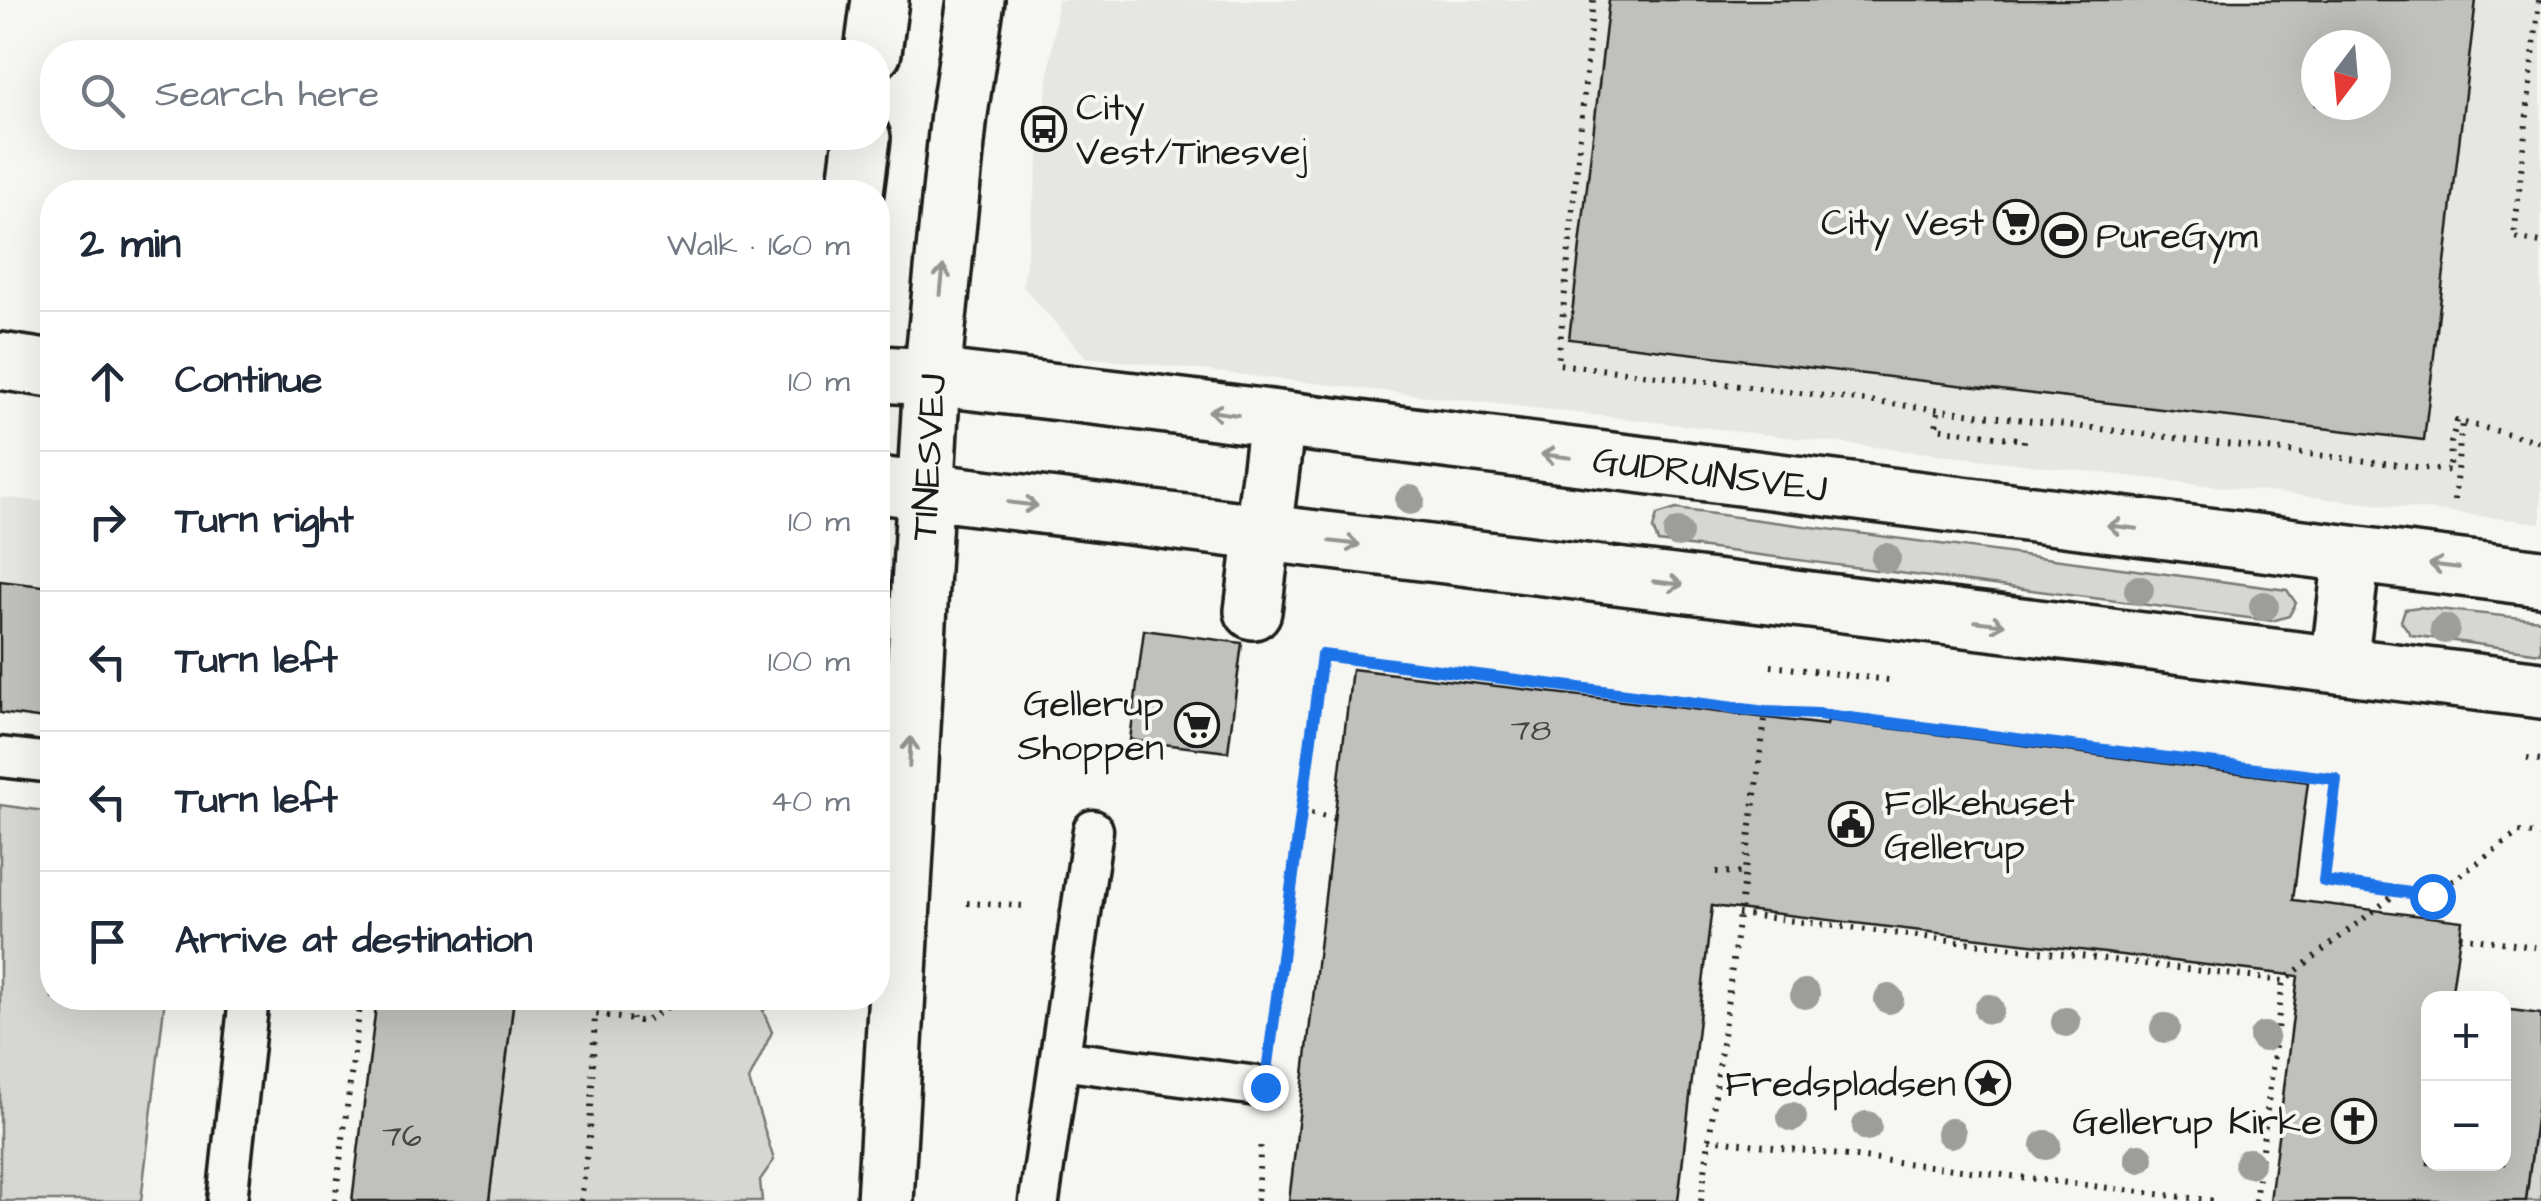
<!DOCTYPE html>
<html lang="en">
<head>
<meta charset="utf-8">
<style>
	:root { --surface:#fff; --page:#f6f6f7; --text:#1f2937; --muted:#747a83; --line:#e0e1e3 }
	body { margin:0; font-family:"Architects Daughter",sans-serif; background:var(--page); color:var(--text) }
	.controls { position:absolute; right:30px; bottom:30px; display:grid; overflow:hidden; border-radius:20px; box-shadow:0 10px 40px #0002 }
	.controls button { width:90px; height:90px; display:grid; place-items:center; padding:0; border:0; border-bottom:2px solid var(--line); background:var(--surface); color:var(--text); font:50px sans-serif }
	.compass { position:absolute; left:2301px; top:30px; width:90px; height:90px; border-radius:50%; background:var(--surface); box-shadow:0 10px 40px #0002; rotate:196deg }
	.stop { position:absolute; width:30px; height:30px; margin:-22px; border:8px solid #1a73e8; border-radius:50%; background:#fff }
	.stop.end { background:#1a73e8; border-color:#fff; box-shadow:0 2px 10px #0008 }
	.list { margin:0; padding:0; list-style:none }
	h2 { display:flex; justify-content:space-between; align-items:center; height:130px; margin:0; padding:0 40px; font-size:42px }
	h2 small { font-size:32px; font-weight:400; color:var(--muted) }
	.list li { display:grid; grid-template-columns:65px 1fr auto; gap:30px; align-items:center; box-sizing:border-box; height:140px; padding:0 40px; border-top:2px solid var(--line) }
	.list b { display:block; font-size:38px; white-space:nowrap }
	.list em { font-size:32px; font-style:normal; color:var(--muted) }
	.icon { flex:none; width:55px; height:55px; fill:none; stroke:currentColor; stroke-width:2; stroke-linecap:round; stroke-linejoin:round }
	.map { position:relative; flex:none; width:2541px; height:1201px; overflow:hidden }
	.search { position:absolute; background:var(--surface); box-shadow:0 10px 40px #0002; left:40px; top:40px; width:850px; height:110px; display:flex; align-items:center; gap:25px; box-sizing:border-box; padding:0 35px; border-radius:40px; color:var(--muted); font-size:38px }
	.panel { position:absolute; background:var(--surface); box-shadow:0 10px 40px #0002; left:40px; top:180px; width:850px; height:830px; border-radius:40px }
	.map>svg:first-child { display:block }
	.built { fill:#e6e6e2; fill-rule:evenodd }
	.green { fill:#d6d6d2; stroke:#797977; stroke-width:2.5 }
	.building { fill:#c0c0bd; stroke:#1c1c1c; stroke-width:2.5; fill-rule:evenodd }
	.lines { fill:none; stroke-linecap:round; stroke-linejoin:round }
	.service-casing { stroke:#1c1c1c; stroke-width:45 }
	.tertiary-casing { stroke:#1c1c1c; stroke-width:62 }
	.path { stroke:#1c1c1c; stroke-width:6; stroke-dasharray:2.5 8; stroke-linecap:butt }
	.service { stroke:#f6f6f2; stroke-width:38 }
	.tertiary { stroke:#f6f6f2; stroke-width:55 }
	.tree { fill:#9d9d9b }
	.oneway { stroke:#949492 }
	.route { stroke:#1a73e8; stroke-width:12 }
	.labels { text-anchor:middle; stroke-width:8; stroke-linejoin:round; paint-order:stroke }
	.number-label { font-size:32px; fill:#454544 }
	.poi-label { font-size:38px; fill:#1c1c1c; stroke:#f6f6f2; text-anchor:end }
	.street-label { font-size:38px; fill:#1c1c1c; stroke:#f6f6f2 }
</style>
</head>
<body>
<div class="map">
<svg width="2541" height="1201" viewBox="0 0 2541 1201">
	<rect width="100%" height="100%" fill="#f6f6f2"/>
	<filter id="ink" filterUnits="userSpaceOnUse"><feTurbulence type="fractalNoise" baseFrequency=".01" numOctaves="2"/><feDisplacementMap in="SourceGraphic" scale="20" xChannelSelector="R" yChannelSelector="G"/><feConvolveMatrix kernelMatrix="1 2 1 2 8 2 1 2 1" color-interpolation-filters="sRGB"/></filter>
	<g filter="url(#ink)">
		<g class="built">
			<path d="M 1058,0 L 2541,0 L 2541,523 L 1086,357 L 1023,287 ZM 2316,45 L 2376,45 L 2376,105 L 2316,105 Z"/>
			<polygon points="0,497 52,503 52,717 0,711"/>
		</g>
		<g class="green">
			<polygon points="1676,509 2287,590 2296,603 2289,616 2272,621 1658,542 1653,529 1657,515"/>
			<polygon points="2419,607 2541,620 2541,653 2411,635 2401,621 2405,609"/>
			<polygon points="0,805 52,812 52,998 165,998 141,1201 0,1201"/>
			<polygon points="514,998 776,998 763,1011 772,1032 749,1080 774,1160 760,1180 762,1201 489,1201"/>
			<polygon points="2541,1078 2541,1201 2526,1201"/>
		</g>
		<g class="building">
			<path d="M 1609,0 L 2476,0 L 2424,440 L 1569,339 ZM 2316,45 L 2376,45 L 2376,105 L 2316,105 Z"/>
			<polygon points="0,581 52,587 52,720 0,713"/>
			<polygon points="1144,630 1242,643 1228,752 1130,740"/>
			<polygon points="1352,669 1827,725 1828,720 2308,782 2293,900 2462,921 2451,998 2428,998 2428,1164 2504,1164 2504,1009 2541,1014 2541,1078 2526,1201 2270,1201 2298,976 1712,906 1678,1201 1289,1201"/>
			<polygon points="377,998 514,998 489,1201 352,1201"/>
		</g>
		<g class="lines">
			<defs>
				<g id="service">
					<polyline points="0,757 52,763"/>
					<polyline points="1060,1060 1265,1087"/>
					<polyline points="227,1201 249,998"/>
					<polyline points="1039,1201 1093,830"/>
				</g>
				<g id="tertiary">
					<polyline points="873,52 880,0"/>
					<polyline points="855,192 862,138"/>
					<polyline points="0,361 52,369"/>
					<path id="s1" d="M 878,374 L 932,377 L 1135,401 L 2541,578"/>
					<polyline points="878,485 2541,690"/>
					<polyline points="1253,611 1277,420"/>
					<polyline points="2339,665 2352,555"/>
					<path id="s2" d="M 885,1201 L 932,377 L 959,114 L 976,0"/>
				</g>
			</defs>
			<use href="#service" class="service-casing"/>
			<use href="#tertiary" class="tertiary-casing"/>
			<g class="path">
				<polyline points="1593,0 1558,364 2450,471 2451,443 2457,421 2541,442"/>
				<polyline points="2539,0 2514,238 2541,243"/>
				<polyline points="1938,412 1936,428 2024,440 2023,449"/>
				<polyline points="2454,501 2462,423"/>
				<polyline points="1771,666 1889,680"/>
				<polyline points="2527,758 2541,760"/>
				<polyline points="1301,811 1334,819"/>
				<polyline points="1716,872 1745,873"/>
				<polyline points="967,903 1025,906"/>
				<polyline points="1738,914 2283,981 2398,892"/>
				<polyline points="2460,936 2541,948"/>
				<polyline points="627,998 632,1020"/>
				<polyline points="1272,1032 1322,655 1766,712 1819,714 2336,779 2324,881 2432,896 2519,832 2541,835"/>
				<polyline points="2279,1121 2266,1119 2283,981"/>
				<polyline points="1709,1139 2215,1201"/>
				<polyline points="335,1201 361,998"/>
				<polyline points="581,1201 590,1130 595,1014 645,1022 678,1000 665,998"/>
				<polyline points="1257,1201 1261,1139"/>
				<polyline points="1701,1201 1766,712"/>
				<polyline points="2255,1201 2266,1119"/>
			</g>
			<use href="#service" class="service"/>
			<use href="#tertiary" class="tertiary"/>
		</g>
		<g class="tree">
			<circle cx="1410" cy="500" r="15"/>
			<circle cx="1678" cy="533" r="15"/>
			<circle cx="1886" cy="558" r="15"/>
			<circle cx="2139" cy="590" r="15"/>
			<circle cx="2264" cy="606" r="15"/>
			<circle cx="2445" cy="629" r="15"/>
			<circle cx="1805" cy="994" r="15"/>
			<circle cx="1889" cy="999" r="15"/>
			<circle cx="1989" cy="1009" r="15"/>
			<circle cx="2066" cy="1022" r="15"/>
			<circle cx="2165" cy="1028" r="15"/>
			<circle cx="2264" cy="1037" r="15"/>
			<circle cx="1792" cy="1117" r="15"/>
			<circle cx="1867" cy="1126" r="15"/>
			<circle cx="1951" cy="1133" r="15"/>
			<circle cx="2046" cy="1145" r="15"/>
			<circle cx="2139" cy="1158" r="15"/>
			<circle cx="2249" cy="1163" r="15"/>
		</g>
		<defs><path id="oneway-shaft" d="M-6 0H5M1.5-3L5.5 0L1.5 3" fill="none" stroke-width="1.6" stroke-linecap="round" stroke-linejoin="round" transform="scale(2.5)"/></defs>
		<g class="oneway">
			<use href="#oneway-shaft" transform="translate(942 280) rotate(-84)"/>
			<use href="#oneway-shaft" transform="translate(1223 413) rotate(-172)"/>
			<use href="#oneway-shaft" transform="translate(1556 456) rotate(-173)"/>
			<use href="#oneway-shaft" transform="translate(1023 504) rotate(7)"/>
			<use href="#oneway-shaft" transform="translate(2122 527) rotate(-173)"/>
			<use href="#oneway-shaft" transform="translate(1345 543) rotate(7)"/>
			<use href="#oneway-shaft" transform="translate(2444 566) rotate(-173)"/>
			<use href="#oneway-shaft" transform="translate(1668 583) rotate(7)"/>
			<use href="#oneway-shaft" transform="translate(1990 623) rotate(7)"/>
			<use href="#oneway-shaft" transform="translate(910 752) rotate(-87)"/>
		</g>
	</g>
	<g class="lines" filter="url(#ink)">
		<polyline class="route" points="1265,1087 1322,655 1766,712 1818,714 2336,779 2324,881 2432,896"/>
	</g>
	<defs>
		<symbol id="bus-ring" viewBox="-11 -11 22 22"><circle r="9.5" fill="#f6f6f2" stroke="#1c1c1c" stroke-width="1.5"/><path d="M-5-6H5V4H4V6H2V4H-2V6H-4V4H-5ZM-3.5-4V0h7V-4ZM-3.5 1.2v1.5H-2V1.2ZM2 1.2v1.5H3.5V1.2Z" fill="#1c1c1c"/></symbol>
		<symbol id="supermarket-ring" viewBox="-11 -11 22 22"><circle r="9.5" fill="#f6f6f2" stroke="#1c1c1c" stroke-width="1.5"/><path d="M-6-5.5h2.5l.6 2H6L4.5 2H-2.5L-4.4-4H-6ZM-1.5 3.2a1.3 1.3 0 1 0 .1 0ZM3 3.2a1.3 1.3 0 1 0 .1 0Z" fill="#1c1c1c"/></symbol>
		<symbol id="stadium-ring" viewBox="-11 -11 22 22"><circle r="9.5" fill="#f6f6f2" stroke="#1c1c1c" stroke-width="1.5"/><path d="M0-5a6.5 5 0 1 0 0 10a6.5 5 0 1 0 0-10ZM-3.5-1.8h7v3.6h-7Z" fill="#1c1c1c"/></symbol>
		<symbol id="civic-ring" viewBox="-11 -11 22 22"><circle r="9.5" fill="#f6f6f2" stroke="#1c1c1c" stroke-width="1.5"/><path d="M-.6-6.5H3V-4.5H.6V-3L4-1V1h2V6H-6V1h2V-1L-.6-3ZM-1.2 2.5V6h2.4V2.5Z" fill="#1c1c1c"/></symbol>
		<symbol id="sight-ring" viewBox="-11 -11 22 22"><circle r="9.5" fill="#f6f6f2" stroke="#1c1c1c" stroke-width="1.5"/><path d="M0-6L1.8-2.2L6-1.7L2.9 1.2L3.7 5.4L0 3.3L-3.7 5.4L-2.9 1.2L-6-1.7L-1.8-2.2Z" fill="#1c1c1c"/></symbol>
		<symbol id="church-ring" viewBox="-11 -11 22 22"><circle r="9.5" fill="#f6f6f2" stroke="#1c1c1c" stroke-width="1.5"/><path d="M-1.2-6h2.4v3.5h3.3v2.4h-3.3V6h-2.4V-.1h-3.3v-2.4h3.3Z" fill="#1c1c1c"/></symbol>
	</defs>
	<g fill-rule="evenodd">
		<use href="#bus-ring" x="1019" y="104" width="50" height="50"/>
		<use href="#supermarket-ring" x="1991" y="197" width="50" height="50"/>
		<use href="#stadium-ring" x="2039" y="210" width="50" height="50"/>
		<use href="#supermarket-ring" x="1172" y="700" width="50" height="50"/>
		<use href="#civic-ring" x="1826" y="799" width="50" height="50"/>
		<use href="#sight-ring" x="1963" y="1058" width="50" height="50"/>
		<use href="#church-ring" x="2329" y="1096" width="50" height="50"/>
	</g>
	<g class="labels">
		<g class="number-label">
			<text x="1531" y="740">78</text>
			<text x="402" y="1146">76</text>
		</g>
		<g class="poi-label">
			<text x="1076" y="120" text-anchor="start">City<tspan x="1076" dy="44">Vest/Tinesvej</tspan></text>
			<text x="1984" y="235">City Vest</text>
			<text x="2096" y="248" text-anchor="start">PureGym</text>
			<text x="1164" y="716">Gellerup<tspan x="1164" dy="44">Shoppen</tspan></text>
			<text x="1884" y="815" text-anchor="start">Folkehuset<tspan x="1884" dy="44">Gellerup</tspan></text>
			<text x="1956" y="1096">Fredspladsen</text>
			<text x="2322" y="1134">Gellerup Kirke</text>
		</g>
		<g class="street-label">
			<text dy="13" stroke="none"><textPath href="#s2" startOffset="745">TINESVEJ</textPath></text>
			<text dy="13" stroke="none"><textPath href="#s1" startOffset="838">GUDRUNSVEJ</textPath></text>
		</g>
	</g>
</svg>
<div class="controls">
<button>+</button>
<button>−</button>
</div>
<svg class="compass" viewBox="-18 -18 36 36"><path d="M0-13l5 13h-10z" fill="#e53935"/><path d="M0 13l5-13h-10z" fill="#747a83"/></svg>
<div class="stop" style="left:2432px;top:896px"></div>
<div class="stop end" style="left:1265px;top:1087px"></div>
<div class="search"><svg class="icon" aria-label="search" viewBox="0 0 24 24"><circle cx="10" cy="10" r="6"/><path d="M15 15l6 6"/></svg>Search here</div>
<section class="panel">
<h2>2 min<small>Walk · 160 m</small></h2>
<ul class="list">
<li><svg class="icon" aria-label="ahead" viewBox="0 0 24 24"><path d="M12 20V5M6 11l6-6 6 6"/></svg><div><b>Continue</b></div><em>10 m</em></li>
<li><svg class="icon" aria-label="right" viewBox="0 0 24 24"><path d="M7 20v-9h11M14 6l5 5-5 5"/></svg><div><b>Turn right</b></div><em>10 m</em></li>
<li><svg class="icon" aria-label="left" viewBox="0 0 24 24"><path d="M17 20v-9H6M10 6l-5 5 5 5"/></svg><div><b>Turn left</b></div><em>100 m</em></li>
<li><svg class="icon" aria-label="left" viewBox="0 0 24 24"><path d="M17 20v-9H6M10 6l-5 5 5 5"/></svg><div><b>Turn left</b></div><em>40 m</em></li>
<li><svg class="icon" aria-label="arrive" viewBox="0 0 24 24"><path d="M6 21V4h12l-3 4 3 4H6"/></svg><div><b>Arrive at destination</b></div></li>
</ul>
</section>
</div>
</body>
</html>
